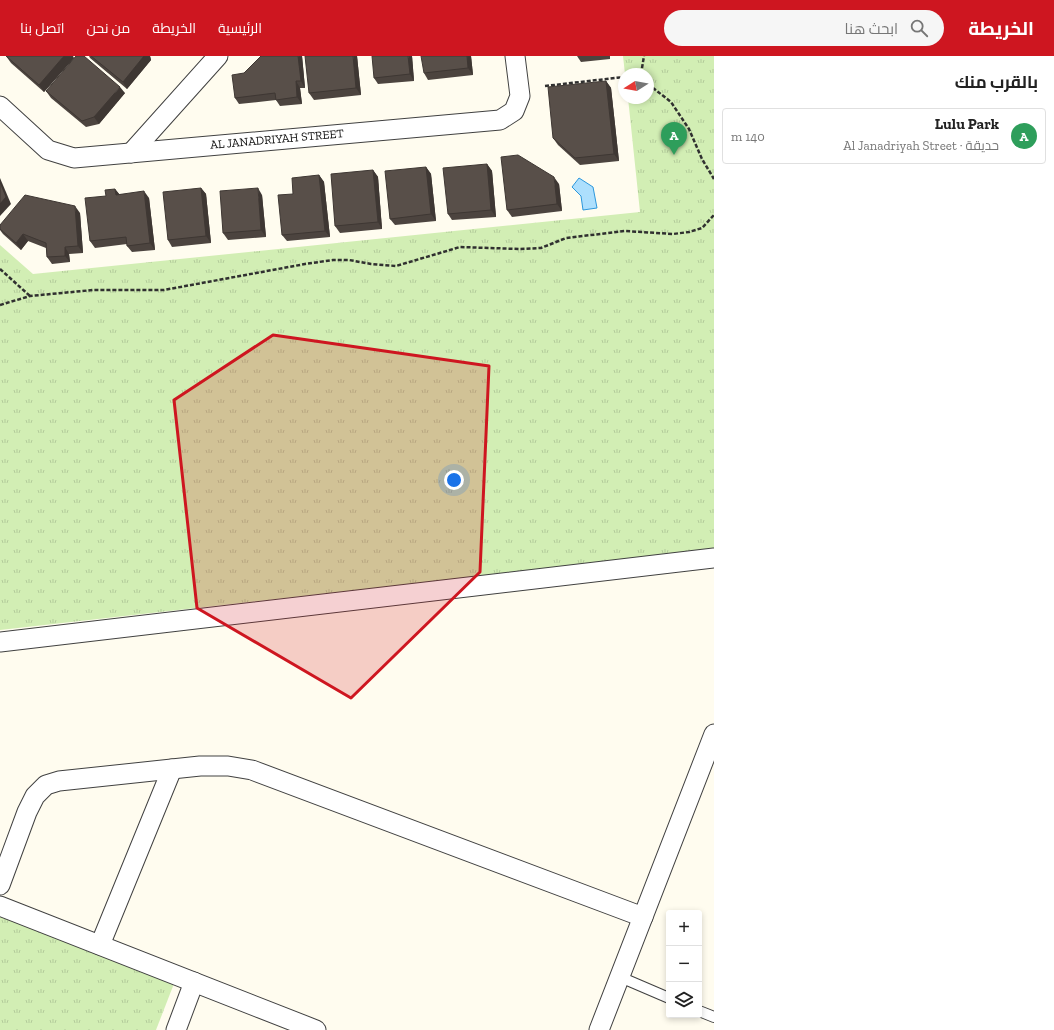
<!DOCTYPE html>
<html lang="ar">
<head>
<meta charset="utf-8">
<style>
	:root { --surface:#fff; --page:#f6f6f6; --text:#222; --muted:#767676; --line:#e0e0e0; --accent:#ce1620 }
	body { margin:0; font-family:"Zilla Slab",Cairo,serif; background:var(--page); color:var(--text); direction:rtl }
	.controls { position:absolute; right:12px; bottom:12px; display:grid; overflow:hidden; border-radius:4px; box-shadow:0 2px 6px #0003 }
	.controls button { width:36px; height:36px; display:grid; place-items:center; padding:0; border:0; border-bottom:1px solid var(--line); background:var(--surface); color:var(--text); font:20px sans-serif }
	.compass { position:absolute; left:618px; top:12px; width:36px; height:36px; border-radius:50%; background:var(--surface); box-shadow:0 2px 6px #0003; rotate:259deg }
	.you { position:absolute; left:454px; top:424px; width:14px; height:14px; margin:-10px; border:3px solid #fff; border-radius:50%; background:#1a73e8; box-shadow:0 0 0 6px #1a73e833 }
	.badge { display:grid; place-items:center; width:26px; height:26px; border-radius:50%; background:var(--accent); color:#fff; font-size:13px; font-weight:700 }
	.pin { position:absolute; translate:-50% -33px; filter:drop-shadow(0 1px 2px #0008) }
	.pin::after { content:''; position:absolute; top:21px; width:14px; height:12px; background:inherit; clip-path:polygon(0 0,100% 0,50% 100%) }
	.list { margin:0; padding:0; list-style:none }
	h2 { display:flex; justify-content:space-between; align-items:center; height:52px; margin:0; padding:0 16px; font-size:17px }
	h2 small { font-size:13px; font-weight:400; color:var(--muted) }
	.list li { display:grid; grid-template-columns:26px 1fr auto; gap:12px; align-items:center; box-sizing:border-box; height:56px; margin:0 8px 8px; padding:0 8px; border:1px solid var(--line); border-radius:4px }
	.list b { display:block; font-size:15px; white-space:nowrap }
	.list p { margin:0; font-size:13px; white-space:nowrap; color:var(--muted) }
	.list em { font-size:13px; font-style:normal; color:var(--muted) }
	.icon { flex:none; width:22px; height:22px; fill:none; stroke:currentColor; stroke-width:2; stroke-linecap:round; stroke-linejoin:round }
	.map { position:relative; flex:none; width:714px; height:974px; overflow:hidden; direction:ltr }
	header { display:flex; align-items:center; gap:24px; box-sizing:border-box; height:56px; padding:0 20px; background:var(--accent); color:#fff }
	header strong { font-size:19px }
	nav { display:flex; gap:22px; margin-inline-start:auto; font-size:14px }
	.search { width:280px; height:36px; background:var(--page); display:flex; align-items:center; gap:10px; box-sizing:border-box; padding:0 14px; border-radius:22px; color:var(--muted); font-size:15px }
	main { display:flex }
	aside { flex:1; background:var(--surface) }
	.map>svg:first-child { display:block }
	.grass { fill:url(#grass-tufts) }
	.water { fill:#addffd; stroke:#2c97dc }
	.lines { fill:none; stroke-linecap:round; stroke-linejoin:round }
	.service-casing { stroke:#414141; stroke-width:12 }
	.minor-casing { stroke:#414141; stroke-width:21 }
	.path { stroke:#303030; stroke-width:2.5; stroke-dasharray:4 2; stroke-linecap:butt }
	.service { stroke:#fff; stroke-width:10 }
	.minor { stroke:#fff; stroke-width:19 }
	.wall { fill:#4c443f }
	.shaded-wall { fill:#3e3733 }
	.building { fill:#584f49; stroke:#3e3733 }
	.marked { fill:#ce1620; fill-opacity:0.2; stroke:#ce1620; stroke-width:3; stroke-linejoin:round }
	.labels { text-anchor:middle; stroke-width:4; stroke-linejoin:round; paint-order:stroke }
	.street-label { font-size:12px; fill:#0e0e0e; stroke:#fff }
</style>
</head>
<body>
<header>
<strong>الخريطة</strong>
<div class="search"><svg class="icon" aria-label="search" viewBox="0 0 24 24"><circle cx="10" cy="10" r="6"/><path d="M15 15l6 6"/></svg>ابحث هنا</div>
<nav><a>الرئيسية</a><a>الخريطة</a><a>من نحن</a><a>اتصل بنا</a></nav>
</header>
<main>
<aside>
<h2>بالقرب منك<small></small></h2>
<ul class="list">
<li><span class="badge" style="background:#2e9e5b">A</span><div><b>Lulu Park</b><p>حديقة · Al Janadriyah Street</p></div><em>140 m</em></li>
</ul>
</aside>
<div class="map">
<svg width="714" height="974" viewBox="0 0 714 974">
	<defs>
		<pattern id="grass-tufts" width="24" height="20" patternUnits="userSpaceOnUse"><rect width="24" height="20" fill="#d2eeb4"/><path d="M3 7l-1-3M5 7V3M7 7l1-3M15 17l-1-3M17 17v-4M19 17l1-3" fill="none" stroke="#b3cb9a"/></pattern>
	</defs>
	<rect width="100%" height="100%" fill="#fffcef"/>
	<g class="grass">
		<polygon points="623,0 714,0 714,494 0,574 0,189 33,218 640,156 628,42 648,42 648,18 625,18"/>
		<polygon points="0,855 175,925 156,974 0,974"/>
	</g>
	<polygon class="water" points="579,122 593,131 597,152 583,154 581,140 572,131"/>
	<g class="lines">
		<defs>
			<g id="service">
				<polyline points="620,921 669,942"/>
				<polyline points="699,955 714,961"/>
			</g>
			<g id="minor">
				<polyline points="0,50 48,94 74,102 500,64 514,55 520,40 515,0"/>
				<polyline points="131,97 218,0"/>
				<polyline points="0,586 714,502"/>
				<polyline points="0,829 27,756 35,740 46,729 59,725 200,710 228,710 252,714 643,861"/>
				<polyline points="0,850 316,974"/>
				<polyline points="100,889 172,713"/>
				<polyline points="176,974 194,926"/>
				<polyline points="599,974 714,678"/>
			</g>
		</defs>
		<use href="#service" class="service-casing"/>
		<use href="#minor" class="minor-casing"/>
		<g class="path">
			<polyline points="641,18 644,0"/>
			<polyline points="648,28 671,46 689,73 702,103 714,123"/>
			<polyline points="545,30 624,21"/>
			<polyline points="0,213 30,240"/>
			<polyline points="0,249 30,240 93,234 164,234 305,208 333,204 349,204 371,208 396,210 460,191 519,193 541,192 566,182 625,175 673,178 689,176 702,172 714,159"/>
		</g>
		<use href="#service" class="service"/>
		<use href="#minor" class="minor"/>
	</g>
	<g class="wall">
		<polygon points="6,0 74,2 44,36 11,7"/>
		<polygon points="89,0 150,0 151,4 127,33 90,2"/>
		<polygon points="302,0 305,32 300,32 302,48 280,50 276,44 239,48 235,42 244,17"/>
		<polygon points="357,0 361,39 314,44 309,37"/>
		<polygon points="412,0 414,25 378,28 374,22"/>
		<polygon points="471,0 473,19 428,24 424,17"/>
		<polygon points="577,0 610,0 610,3 581,6"/>
		<polygon points="606,25 611,32 619,105 580,109 558,89 553,82"/>
		<polygon points="46,35 125,37 99,68 86,71 51,42"/>
		<polygon points="487,108 492,115 496,161 452,164 448,158"/>
		<polygon points="426,111 431,118 436,165 395,169 390,163"/>
		<polygon points="373,114 378,121 382,173 340,177 335,170"/>
		<polygon points="319,119 324,126 330,181 287,185 282,179 293,138"/>
		<polygon points="559,128 562,155 512,161 507,154"/>
		<polygon points="201,132 206,138 211,187 172,191 168,184"/>
		<polygon points="115,133 119,138 149,142 155,194 132,196 127,190 127,188 95,192 90,185 106,140"/>
		<polygon points="262,139 266,181 228,184 223,177"/>
		<polygon points="80,157 83,197 69,198 70,206 52,208 47,201 46,192 28,185 21,194 3,178 0,174 0,169"/>
	</g>
	<g class="shaded-wall">
		<polygon points="64,0 73,0 74,2 44,36 39,29"/>
		<polygon points="144,0 150,0 151,4 127,33 123,26"/>
		<polygon points="298,0 302,0 305,32 301,25"/>
		<polygon points="353,0 357,0 361,39 356,32"/>
		<polygon points="408,0 412,0 414,25 410,18"/>
		<polygon points="467,0 471,0 473,19 468,12"/>
		<polygon points="296,25 300,32 302,48 297,41"/>
		<polygon points="606,25 611,32 619,105 614,98"/>
		<polygon points="120,31 125,37 99,68 94,61"/>
		<polygon points="487,108 492,115 496,161 491,154"/>
		<polygon points="426,111 431,118 436,165 431,158"/>
		<polygon points="373,114 378,121 382,173 378,166"/>
		<polygon points="319,119 324,126 330,181 325,175"/>
		<polygon points="554,121 559,128 562,155 557,148"/>
		<polygon points="0,122 11,148 0,160"/>
		<polygon points="201,132 206,138 211,187 206,180"/>
		<polygon points="258,132 262,139 266,181 261,174"/>
		<polygon points="115,133 120,139 116,139"/>
		<polygon points="144,135 149,142 155,194 150,187"/>
		<polygon points="75,150 80,157 83,197 78,190"/>
		<polygon points="23,178 28,185 21,194 16,187"/>
		<polygon points="65,191 69,198 70,206 65,200"/>
	</g>
	<g class="building">
		<polygon points="6,0 64,0 39,29"/>
		<polygon points="76,0 84,0 120,31 94,61 82,65 46,35"/>
		<polygon points="91,0 144,0 123,26"/>
		<polygon points="261,0 298,0 301,25 296,25 297,41 276,44 275,37 235,42 232,19 244,17"/>
		<polygon points="305,0 353,0 356,32 309,37"/>
		<polygon points="372,0 408,0 410,18 374,22"/>
		<polygon points="421,0 467,0 468,12 424,17"/>
		<polygon points="606,25 614,98 575,102 553,82 548,31"/>
		<polygon points="518,99 554,121 557,148 507,154 501,101"/>
		<polygon points="487,108 491,154 448,158 443,112"/>
		<polygon points="426,111 431,158 390,163 385,115"/>
		<polygon points="373,114 378,166 335,170 331,118"/>
		<polygon points="319,119 325,175 282,179 278,139 293,138 292,122"/>
		<polygon points="0,126 6,141 0,148"/>
		<polygon points="201,132 206,180 168,184 163,136"/>
		<polygon points="258,132 261,174 223,177 220,135"/>
		<polygon points="115,133 116,139 144,135 150,187 127,190 126,181 90,185 85,142 106,140 105,134"/>
		<polygon points="25,139 75,150 78,190 65,191 65,200 47,201 46,187 23,178 16,187 0,173 0,169"/>
	</g>
	<path class="marked" d="M 273,279 L 489,310 L 480,516 L 351,642 L 197,552 L 174,344 Z"/>
	<g class="labels">
		<g class="street-label">
			<text transform="translate(277 83) rotate(-5)" y="4">AL JANADRIYAH STREET</text>
		</g>
	</g>
</svg>
<div class="controls">
<button>+</button>
<button>−</button>
<button><svg class="icon" aria-label="layers" viewBox="0 0 24 24"><path d="M12 4l9 5-9 5-9-5zM3 14l9 5 9-5"/></svg></button>
</div>
<svg class="compass" viewBox="-18 -18 36 36"><path d="M0-13l5 13h-10z" fill="#e53935"/><path d="M0 13l5-13h-10z" fill="#767676"/></svg>
<div class="you"></div>
<div class="pin badge" style="left:674px;top:99px;background:#2e9e5b">A</div>
</div>
</main>
</body>
</html>
